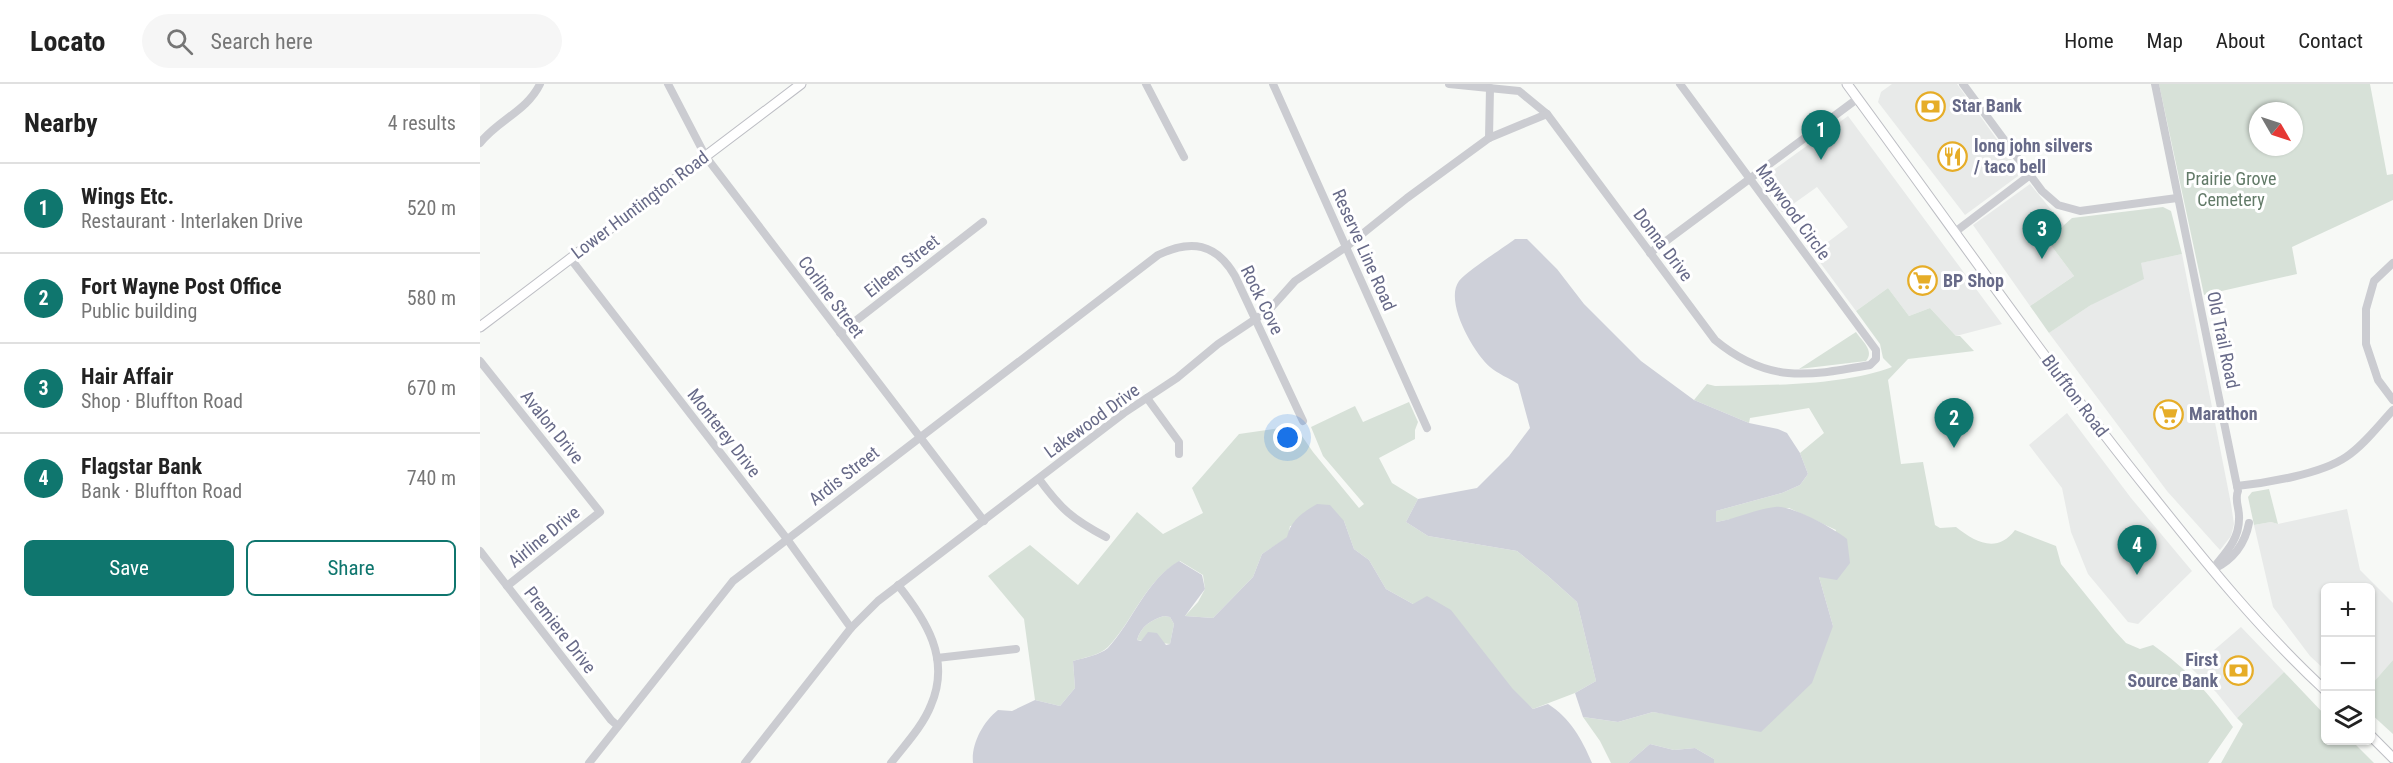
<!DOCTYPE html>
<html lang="en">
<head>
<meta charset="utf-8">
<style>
	:root { --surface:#fff; --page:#f6f6f6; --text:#222; --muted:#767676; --line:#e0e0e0; --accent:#0f766e }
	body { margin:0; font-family:"Roboto Condensed",sans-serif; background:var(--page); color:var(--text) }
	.controls { position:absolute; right:18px; bottom:18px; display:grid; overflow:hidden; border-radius:9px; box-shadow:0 2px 4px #0004 }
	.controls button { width:54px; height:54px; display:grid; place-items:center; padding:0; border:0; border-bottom:2px solid var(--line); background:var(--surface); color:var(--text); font:30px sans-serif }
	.compass { position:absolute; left:1769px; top:18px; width:54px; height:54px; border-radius:50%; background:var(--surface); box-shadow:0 2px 4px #0004; rotate:129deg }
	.you { position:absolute; left:808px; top:354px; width:21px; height:21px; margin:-15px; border:4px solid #fff; border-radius:50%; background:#1a73e8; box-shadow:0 0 0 9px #1a73e833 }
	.badge { display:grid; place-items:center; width:39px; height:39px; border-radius:50%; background:var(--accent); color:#fff; font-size:20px; font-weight:700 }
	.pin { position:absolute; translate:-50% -50px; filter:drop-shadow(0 2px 3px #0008) }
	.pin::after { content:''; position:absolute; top:32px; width:21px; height:18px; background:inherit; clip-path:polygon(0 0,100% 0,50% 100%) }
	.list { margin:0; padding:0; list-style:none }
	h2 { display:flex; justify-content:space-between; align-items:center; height:78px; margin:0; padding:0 24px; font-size:26px }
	h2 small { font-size:20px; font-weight:400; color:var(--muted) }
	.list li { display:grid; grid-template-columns:39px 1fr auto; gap:18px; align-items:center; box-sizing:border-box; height:90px; padding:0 24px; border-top:2px solid var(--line) }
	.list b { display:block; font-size:22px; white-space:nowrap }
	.list p { margin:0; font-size:20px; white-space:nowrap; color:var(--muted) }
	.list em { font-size:20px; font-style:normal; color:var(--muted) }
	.actions { display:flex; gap:12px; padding:18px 24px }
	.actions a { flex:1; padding:14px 0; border:2px solid var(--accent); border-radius:9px; text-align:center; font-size:21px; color:var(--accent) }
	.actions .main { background:var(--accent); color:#fff }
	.icon { flex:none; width:33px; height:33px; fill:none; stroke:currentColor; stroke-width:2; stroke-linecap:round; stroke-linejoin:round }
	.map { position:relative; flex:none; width:1913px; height:679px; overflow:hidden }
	header { display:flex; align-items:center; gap:36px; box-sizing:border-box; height:84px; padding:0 30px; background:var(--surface); border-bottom:2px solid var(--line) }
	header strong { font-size:28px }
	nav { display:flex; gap:33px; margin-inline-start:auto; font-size:21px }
	.search { width:420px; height:54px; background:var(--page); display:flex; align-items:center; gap:15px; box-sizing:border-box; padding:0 21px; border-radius:33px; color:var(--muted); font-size:22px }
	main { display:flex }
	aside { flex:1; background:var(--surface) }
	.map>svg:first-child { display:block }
	.built { fill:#e8eae9 }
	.green { fill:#d7e1d8; fill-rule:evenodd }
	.water { fill:#ced0d9; fill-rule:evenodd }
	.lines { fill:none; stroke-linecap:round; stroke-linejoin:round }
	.major-casing { stroke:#bdbec4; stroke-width:11 }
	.minor { stroke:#cbccd1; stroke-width:8 }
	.major { stroke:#fff; stroke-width:9 }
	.labels { text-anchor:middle; stroke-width:6; stroke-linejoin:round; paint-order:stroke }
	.poi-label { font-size:18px; font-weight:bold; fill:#676a88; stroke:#fff; text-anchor:start }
	.park-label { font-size:18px; fill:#627a68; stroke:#fff }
	.street-label { font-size:18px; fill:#676a88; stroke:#fff }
</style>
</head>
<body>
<header>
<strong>Locato</strong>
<div class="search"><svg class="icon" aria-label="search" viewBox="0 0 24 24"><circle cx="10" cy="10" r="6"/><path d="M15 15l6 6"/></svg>Search here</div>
<nav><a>Home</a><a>Map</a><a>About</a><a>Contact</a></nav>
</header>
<main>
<aside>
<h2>Nearby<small>4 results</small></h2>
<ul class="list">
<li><span class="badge">1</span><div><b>Wings Etc.</b><p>Restaurant · Interlaken Drive</p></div><em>520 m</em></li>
<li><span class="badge">2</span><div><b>Fort Wayne Post Office</b><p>Public building</p></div><em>580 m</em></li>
<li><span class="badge">3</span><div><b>Hair Affair</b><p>Shop · Bluffton Road</p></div><em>670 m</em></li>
<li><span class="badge">4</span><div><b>Flagstar Bank</b><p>Bank · Bluffton Road</p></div><em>740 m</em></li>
</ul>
<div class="actions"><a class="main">Save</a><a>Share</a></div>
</aside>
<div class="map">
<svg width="1913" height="679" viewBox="0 0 1913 679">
	<rect width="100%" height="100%" fill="#f7f9f6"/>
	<g class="built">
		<polygon points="1412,0 1477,0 1539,86 1538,92 1485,131 1398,18 1401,8"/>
		<polygon points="1368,32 1522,240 1476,252 1450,224 1429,232 1408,204 1376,227 1333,169 1368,143 1337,103 1302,128 1281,100 1281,95"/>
		<polygon points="1550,100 1584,141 1567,156 1594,192 1550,222 1493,141"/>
		<polygon points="1702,170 1751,420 1754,440 1751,452 1740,466 1687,407 1569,249 1611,221 1660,179"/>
		<polygon points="1587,329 1651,414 1712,487 1658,540 1648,538 1608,490 1591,448 1582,404 1549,361"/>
		<polygon points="1867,425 1880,486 1913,519 1913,576 1891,601 1890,504 1846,504 1845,586 1830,572 1793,523 1774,441 1791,438 1798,440"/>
		<polygon points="1761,543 1804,588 1757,634 1736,608 1712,585"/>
	</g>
	<g class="green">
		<path d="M 1679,0 L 1890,0 L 1907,91 L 1913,90 L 1913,116 L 1812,163 L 1817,190 L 1724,211 ZM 1778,27 L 1814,27 L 1814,63 L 1778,63 Z"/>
		<polygon points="1683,123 1691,127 1702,170 1661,179 1664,195 1611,221 1569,249 1550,222 1594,192 1567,156 1592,134"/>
		<path d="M 1408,204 L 1429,232 L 1450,224 L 1476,252 L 1480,252 L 1494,267 L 1428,275 L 1408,296 L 1421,380 L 1443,378 L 1455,441 L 1460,444 L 1476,443 C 1495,458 1517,470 1535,446 L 1576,462 L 1581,480 L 1635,547 L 1646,559 L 1660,565 L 1673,561 C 1708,586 1728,608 1753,643 L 1728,679 L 1234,679 L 1234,675 L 1215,664 L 1194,666 L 1170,660 L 1148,679 L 1131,679 L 1120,657 L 1103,633 L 1138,638 L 1173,628 L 1225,636 L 1353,542 L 1339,493 L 1356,446 L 1309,424 L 1236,438 L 1236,427 L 1302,409 L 1320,401 L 1328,390 L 1320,369 L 1344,349 L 1329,324 L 1270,334 L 1269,339 L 1214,316 L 1227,300 L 1235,302 C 1289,301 1362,302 1412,283 L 1403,274 L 1400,260 L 1376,227 Z"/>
		<path d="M 1376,248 C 1382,257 1395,267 1386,277 L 1319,285 Z"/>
		<path d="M 929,318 L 938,338 L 935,346 L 935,355 L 899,374 L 912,399 L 938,415 L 926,438 L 948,452 L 1037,467 L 1068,492 L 1097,518 L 1116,597 L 1095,609 L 1053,625 L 933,520 L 906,505 L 889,476 L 874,465 L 864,437 L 810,442 L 808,453 L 782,470 L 773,493 L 733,534 L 705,532 L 718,518 L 725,505 L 723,491 L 700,477 C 666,495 653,537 628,563 C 620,571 603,574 593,577 L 595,604 L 580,622 L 555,616 L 544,535 L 508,492 L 550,461 L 598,501 L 657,428 L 683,450 L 723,429 L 712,404 L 759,350 L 815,342 L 833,368 L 879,424 L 884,420 L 843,372 L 831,343 L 875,322 L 883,338 Z"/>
		<polygon points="1789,405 1798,440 1791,438 1774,441 1768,413 1772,408"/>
		<path d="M 684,532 L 690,533 L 694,540 L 690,560 L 657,556 C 661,542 671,536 684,532 Z"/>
		<polygon points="1913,576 1913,650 1890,629 1891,601"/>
		<polygon points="1804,588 1845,631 1846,656 1872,657 1894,679 1741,679 1763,640 1757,634"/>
	</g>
	<g class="water">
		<path d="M 1035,155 L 1047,155 L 1077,185 L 1104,220 L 1161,277 L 1214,316 L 1269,339 L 1298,345 L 1307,349 L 1320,369 L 1328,390 L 1320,401 L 1302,409 L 1236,427 L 1236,438 C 1256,435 1275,425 1295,423 C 1310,420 1355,445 1367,455 L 1370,479 L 1357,496 L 1339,493 L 1353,542 L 1332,599 L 1281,648 L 1173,628 L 1138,638 L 1103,633 L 1095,609 L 1116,597 L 1097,518 L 1068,492 L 1037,467 L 948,452 L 926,438 L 938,415 L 997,404 L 1029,372 L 1050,344 L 1038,300 C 1029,294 1018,290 1010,283 C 993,268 964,217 979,197 C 988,186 1022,165 1035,155 Z"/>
		<path d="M 837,420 L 850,421 L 864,437 L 874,465 L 889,476 L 906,505 L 933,520 L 947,512 L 971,526 L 1032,604 L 1053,625 L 1068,620 C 1090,634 1102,655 1112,679 L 493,679 C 491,660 503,638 518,626 L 532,627 L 555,616 L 580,622 L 595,604 L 593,577 C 603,574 620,571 628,564 C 653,537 666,496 699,477 L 722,491 L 725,505 L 705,532 L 733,534 L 773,493 L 782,470 L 807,453 C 811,436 823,428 837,420 ZM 684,532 L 690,533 L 694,540 L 690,560 L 686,561 L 677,549 L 668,548 L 661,557 L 657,556 C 661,542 671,536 684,532 Z"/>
		<polygon points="1170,660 1194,666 1215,664 1234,675 1234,679 1148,679"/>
	</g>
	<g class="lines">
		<defs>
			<g id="major">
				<path d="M 1367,0 C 1468,137 1565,278 1672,411 C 1726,479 1781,547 1846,607"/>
				<polyline points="0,243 321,0"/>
				<polyline points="1890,651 1913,674"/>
			</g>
		</defs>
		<use href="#major" class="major-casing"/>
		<g class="minor">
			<polyline points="188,0 226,73 504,437"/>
			<polyline points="666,0 704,73"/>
			<polyline points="793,0 947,344"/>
			<path d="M 969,0 L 1039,7 L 1067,30 L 1235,256 C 1288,300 1328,292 1390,281 L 1396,275 L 1396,266 L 1200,0"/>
			<polyline points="1483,0 1562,107 1578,121 1600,127 1697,114"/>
			<path d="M 1675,0 L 1758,407 C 1754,416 1760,425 1759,435 C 1759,457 1744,470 1732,486"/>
			<polyline points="1009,54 1010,4"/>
			<path d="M 0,59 C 18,36 47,27 60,0"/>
			<polyline points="1475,148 1550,91"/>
			<polyline points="1170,169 1377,15"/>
			<polyline points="90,174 307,455 371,544"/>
			<polyline points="1913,179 1894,197 1886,225 1886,260 1898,296 1913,316"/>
			<polyline points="360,249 503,138"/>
			<polyline points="0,277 120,428 27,502"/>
			<polyline points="667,314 699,358 699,370"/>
			<path d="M 559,395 C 581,425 592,435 626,453"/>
			<path d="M 1757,402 C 1787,399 1841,390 1866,373 C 1884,361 1898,342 1913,326"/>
			<polyline points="0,467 131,636 138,642"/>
			<path d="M 1734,485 C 1754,475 1765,460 1769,439"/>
			<polyline points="457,574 536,565"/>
			<path d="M 109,679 L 253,497 L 678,171 C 711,155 736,159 755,192 L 823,337"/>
			<polyline points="265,679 371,544 398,517 644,329 697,294 738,260 789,226 815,197 866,163 927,114 1009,54 1067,30"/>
			<path d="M 411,679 C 424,662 443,642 451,621 C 471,575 446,536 418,501"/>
		</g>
		<use href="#major" class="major"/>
	</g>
	<defs>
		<symbol id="bank-ring" viewBox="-11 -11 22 22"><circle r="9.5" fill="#fff" stroke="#e6ad28" stroke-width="1.5"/><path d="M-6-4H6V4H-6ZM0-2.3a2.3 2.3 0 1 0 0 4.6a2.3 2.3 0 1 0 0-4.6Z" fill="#e6ad28"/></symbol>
		<symbol id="restaurant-ring" viewBox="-11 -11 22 22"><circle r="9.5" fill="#fff" stroke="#e6ad28" stroke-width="1.5"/><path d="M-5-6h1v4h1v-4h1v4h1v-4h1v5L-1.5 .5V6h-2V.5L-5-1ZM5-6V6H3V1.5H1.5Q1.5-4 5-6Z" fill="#e6ad28"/></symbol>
		<symbol id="supermarket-ring" viewBox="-11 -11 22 22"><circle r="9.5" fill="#fff" stroke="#e6ad28" stroke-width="1.5"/><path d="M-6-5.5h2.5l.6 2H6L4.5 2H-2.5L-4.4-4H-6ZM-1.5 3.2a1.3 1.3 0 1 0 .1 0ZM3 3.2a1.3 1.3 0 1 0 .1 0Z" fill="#e6ad28"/></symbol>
	</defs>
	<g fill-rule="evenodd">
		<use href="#bank-ring" x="1434" y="6" width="33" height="33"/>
		<use href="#restaurant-ring" x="1456" y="56" width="33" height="33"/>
		<use href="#supermarket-ring" x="1426" y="180" width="33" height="33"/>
		<use href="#supermarket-ring" x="1672" y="314" width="33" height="33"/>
		<use href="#bank-ring" x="1742" y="570" width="33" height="33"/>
	</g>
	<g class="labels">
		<g class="poi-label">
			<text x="1472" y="28">Star Bank</text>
			<text x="1494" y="68">long john silvers<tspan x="1494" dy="21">/ taco bell</tspan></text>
			<text x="1463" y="203">BP Shop</text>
			<text x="1709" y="336">Marathon</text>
			<text x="1738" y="582" text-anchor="end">First<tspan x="1738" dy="21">Source Bank</tspan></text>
		</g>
		<g class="park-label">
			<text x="1751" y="101">Prairie Grove<tspan x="1751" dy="21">Cemetery</tspan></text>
		</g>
		<g class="street-label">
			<text transform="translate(160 121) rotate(-37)" y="6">Lower Huntington Road</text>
			<text transform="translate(1313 128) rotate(54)" y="6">Maywood Circle</text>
			<text transform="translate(1183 161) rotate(53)" y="6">Donna Drive</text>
			<text transform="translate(884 166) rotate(66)" y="6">Reserve Line Road</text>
			<text transform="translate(422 182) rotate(-38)" y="6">Eileen Street</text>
			<text transform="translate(351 213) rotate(53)" y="6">Corline Street</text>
			<text transform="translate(782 216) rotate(64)" y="6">Rock Cove</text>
			<text transform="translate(1743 256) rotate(78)" y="6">Old Trail Road</text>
			<text transform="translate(1595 312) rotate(53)" y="6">Bluffton Road</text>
			<text transform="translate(612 337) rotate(-36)" y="6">Lakewood Drive</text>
			<text transform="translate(72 343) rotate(51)" y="6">Avalon Drive</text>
			<text transform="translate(244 349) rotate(52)" y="6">Monterey Drive</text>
			<text transform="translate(364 392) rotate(-38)" y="6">Ardis Street</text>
			<text transform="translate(64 453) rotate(-39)" y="6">Airline Drive</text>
			<text transform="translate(80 546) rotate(52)" y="6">Premiere Drive</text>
		</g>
	</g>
</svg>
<div class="controls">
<button>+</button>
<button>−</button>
<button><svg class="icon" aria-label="layers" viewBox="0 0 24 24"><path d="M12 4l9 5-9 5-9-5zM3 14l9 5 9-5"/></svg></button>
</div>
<svg class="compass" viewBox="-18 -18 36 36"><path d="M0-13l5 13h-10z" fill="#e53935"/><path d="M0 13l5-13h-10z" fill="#767676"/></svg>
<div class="you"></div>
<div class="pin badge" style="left:1341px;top:76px">1</div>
<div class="pin badge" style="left:1474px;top:364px">2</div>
<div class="pin badge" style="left:1562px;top:175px">3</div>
<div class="pin badge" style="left:1657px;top:491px">4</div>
</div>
</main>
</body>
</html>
